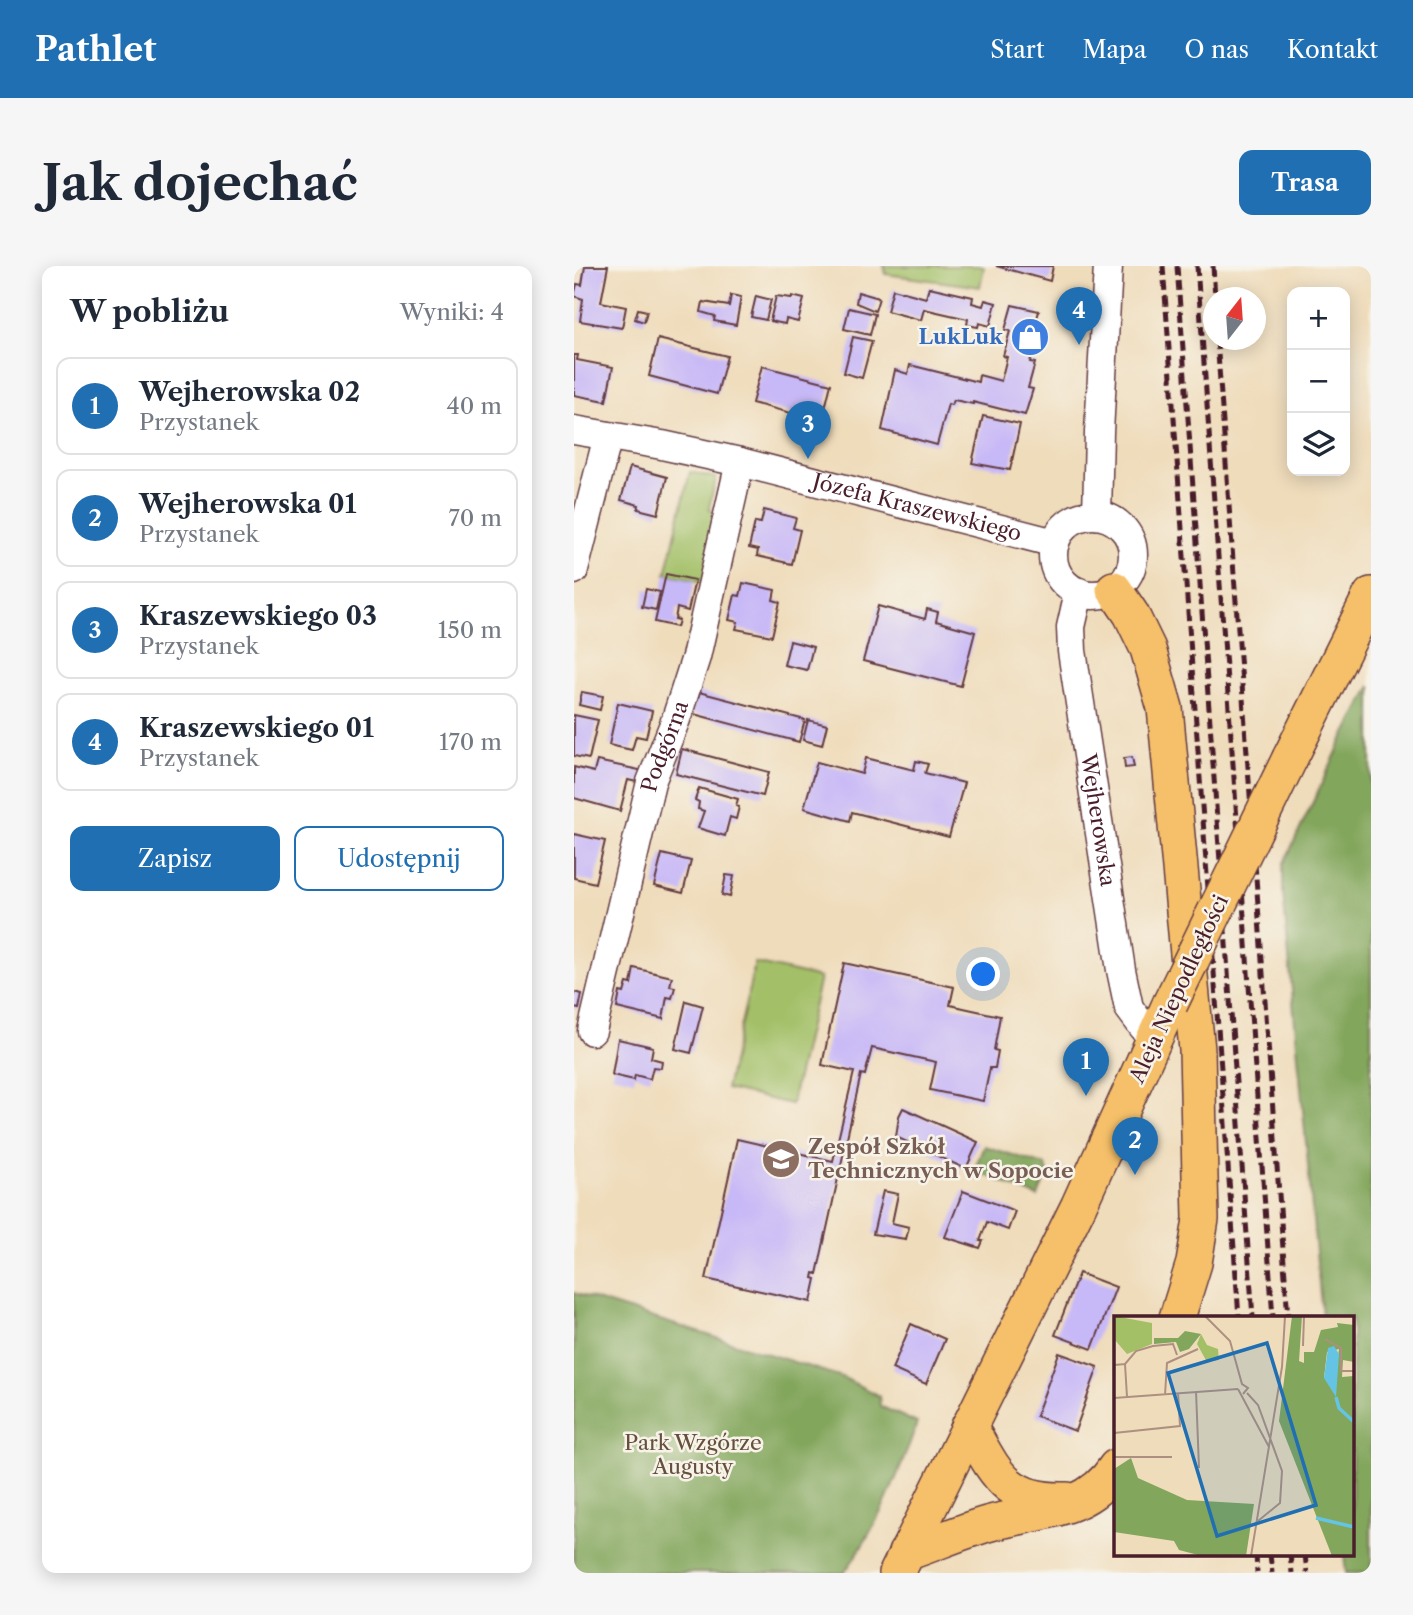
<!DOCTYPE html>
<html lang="pl">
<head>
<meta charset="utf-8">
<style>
	:root { --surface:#fff; --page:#f6f6f7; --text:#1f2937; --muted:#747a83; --line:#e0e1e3; --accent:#1f6fb2 }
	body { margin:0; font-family:"Libre Caslon Text",serif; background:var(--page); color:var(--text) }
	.controls { position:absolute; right:21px; top:21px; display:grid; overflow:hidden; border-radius:14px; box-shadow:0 4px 18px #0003 }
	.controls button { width:63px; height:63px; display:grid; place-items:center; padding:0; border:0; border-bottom:2px solid var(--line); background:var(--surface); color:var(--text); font:35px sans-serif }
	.compass { position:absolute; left:629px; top:21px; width:63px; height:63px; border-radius:50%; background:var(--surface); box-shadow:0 4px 18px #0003; rotate:17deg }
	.you { position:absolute; left:410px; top:709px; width:24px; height:24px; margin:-18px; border:5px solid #fff; border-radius:50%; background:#1a73e8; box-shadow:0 0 0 10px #1a73e833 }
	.badge { display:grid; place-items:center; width:46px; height:46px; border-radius:50%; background:var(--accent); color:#fff; font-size:23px; font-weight:700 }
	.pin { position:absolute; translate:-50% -58px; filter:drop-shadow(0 2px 4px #0008) }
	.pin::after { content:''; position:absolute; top:37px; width:24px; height:21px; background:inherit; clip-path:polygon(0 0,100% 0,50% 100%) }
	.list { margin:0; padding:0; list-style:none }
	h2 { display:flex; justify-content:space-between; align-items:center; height:91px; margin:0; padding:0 28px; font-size:30px }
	h2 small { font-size:23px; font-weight:400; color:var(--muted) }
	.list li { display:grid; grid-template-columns:46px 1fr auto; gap:21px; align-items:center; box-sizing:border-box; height:98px; margin:0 14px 14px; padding:0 14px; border:2px solid var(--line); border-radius:14px }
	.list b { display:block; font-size:26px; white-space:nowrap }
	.list p { margin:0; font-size:23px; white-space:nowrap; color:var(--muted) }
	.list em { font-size:23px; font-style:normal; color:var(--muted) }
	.actions { display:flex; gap:14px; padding:21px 28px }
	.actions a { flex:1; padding:16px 0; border:2px solid var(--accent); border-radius:14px; text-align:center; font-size:24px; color:var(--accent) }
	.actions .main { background:var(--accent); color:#fff }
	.icon { flex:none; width:38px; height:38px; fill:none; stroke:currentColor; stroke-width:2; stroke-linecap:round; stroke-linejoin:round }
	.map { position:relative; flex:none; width:797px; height:1307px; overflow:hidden; border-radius:14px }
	header { display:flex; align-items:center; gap:42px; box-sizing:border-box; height:98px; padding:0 35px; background:var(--accent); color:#fff }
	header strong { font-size:33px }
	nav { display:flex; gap:38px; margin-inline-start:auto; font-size:24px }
	.intro { display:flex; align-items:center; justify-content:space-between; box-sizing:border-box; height:168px; padding:0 42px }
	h1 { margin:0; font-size:49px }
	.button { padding:18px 32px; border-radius:14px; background:var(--accent); color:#fff; font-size:24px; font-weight:700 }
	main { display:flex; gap:42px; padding:0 42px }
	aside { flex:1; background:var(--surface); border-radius:14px; box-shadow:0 4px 18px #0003 }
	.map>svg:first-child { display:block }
	.green { fill:#a3c067; stroke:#767049; stroke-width:2 }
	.forest { fill:#82a65c; stroke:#666244; stroke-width:2 }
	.building { fill:#c7b8f7 }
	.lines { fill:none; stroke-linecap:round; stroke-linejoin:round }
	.minor-casing { stroke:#633b41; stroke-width:31 }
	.major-casing { stroke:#633b41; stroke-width:38 }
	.minor { stroke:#fff; stroke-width:28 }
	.major { stroke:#f6c06b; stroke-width:35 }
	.rail { stroke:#4a1f2b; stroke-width:5; stroke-dasharray:10 5; stroke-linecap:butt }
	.major-bridge-casing { stroke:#633b41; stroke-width:38; stroke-linecap:butt }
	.major-bridge { stroke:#f6c06b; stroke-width:35 }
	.labels { text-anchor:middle; stroke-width:5; stroke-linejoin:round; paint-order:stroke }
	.shop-label { font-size:21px; font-weight:bold; fill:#366cbe; stroke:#f7f3e8; text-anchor:end }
	.street-label { font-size:21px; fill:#4a1f2b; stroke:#f7f3e8 }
	.education-label { font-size:21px; font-weight:bold; fill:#785e54; stroke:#f7f3e8; text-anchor:start }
	.park-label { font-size:21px; fill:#654f3d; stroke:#f7f3e8 }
	.inset-river { fill:none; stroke:#65c4e4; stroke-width:3.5 }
	.inset-road { fill:none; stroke:#ad9081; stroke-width:2 }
	.view { fill:#1f6fb2; fill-opacity:0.15; stroke:#1f6fb2; stroke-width:3.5 }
	.inset-edge { fill:none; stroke:#4a1f2b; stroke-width:3.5 }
</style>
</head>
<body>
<header>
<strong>Pathlet</strong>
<nav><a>Start</a><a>Mapa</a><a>O nas</a><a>Kontakt</a></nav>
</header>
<div class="intro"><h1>Jak dojechać</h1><a class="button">Trasa</a></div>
<main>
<aside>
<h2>W pobliżu<small>Wyniki: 4</small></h2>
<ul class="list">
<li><span class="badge">1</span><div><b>Wejherowska 02</b><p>Przystanek</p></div><em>40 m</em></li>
<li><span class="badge">2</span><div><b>Wejherowska 01</b><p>Przystanek</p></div><em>70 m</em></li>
<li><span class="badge">3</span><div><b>Kraszewskiego 03</b><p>Przystanek</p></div><em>150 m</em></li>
<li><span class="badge">4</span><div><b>Kraszewskiego 01</b><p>Przystanek</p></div><em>170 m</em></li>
</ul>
<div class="actions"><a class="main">Zapisz</a><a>Udostępnij</a></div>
</aside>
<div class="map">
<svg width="797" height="1307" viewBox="0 0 797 1307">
	<rect width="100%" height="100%" fill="#f7f3e8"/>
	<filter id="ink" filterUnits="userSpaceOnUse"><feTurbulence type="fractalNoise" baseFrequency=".0143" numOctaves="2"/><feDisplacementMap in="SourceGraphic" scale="14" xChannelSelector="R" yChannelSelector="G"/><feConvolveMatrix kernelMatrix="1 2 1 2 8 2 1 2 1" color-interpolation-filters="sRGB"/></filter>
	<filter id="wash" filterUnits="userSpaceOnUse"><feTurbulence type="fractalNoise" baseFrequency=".00686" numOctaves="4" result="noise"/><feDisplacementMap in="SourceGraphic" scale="28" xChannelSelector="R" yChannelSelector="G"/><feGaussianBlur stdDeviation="1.57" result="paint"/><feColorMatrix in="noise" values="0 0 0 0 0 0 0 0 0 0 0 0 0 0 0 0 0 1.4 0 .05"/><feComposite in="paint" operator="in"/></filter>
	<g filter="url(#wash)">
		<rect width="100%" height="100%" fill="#efdcbb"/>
		<g class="green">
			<polygon points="310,0 410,0 406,21 312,8"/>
			<polygon points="116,206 142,212 135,242 140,247 130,316 92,308"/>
			<polygon points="181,697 246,712 217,838 152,823"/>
		</g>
		<g class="forest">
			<polygon points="797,420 797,1307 772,1307 770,1288 778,1288 778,1052 748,1051 709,627 709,599 767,477"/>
			<polygon points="410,880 471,899 474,906 464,931 400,904"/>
			<path d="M 0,1027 L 268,1111 L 305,1130 L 306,1140 L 343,1157 C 325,1208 303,1263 270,1307 L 0,1307 Z"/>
		</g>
		<g id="blocks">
			<g class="building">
				<polygon points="11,0 34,0 27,36 52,41 48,62 6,55 9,33 0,30 3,18 8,19"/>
				<polygon points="422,0 479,0 476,15"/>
				<polygon points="355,21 399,31 398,37 409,40 411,34 422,37 416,60 405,57 404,61 393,59 394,53 350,43 347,54 313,45 319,23 352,32"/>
				<polygon points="284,26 305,32 301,45 282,37"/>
				<polygon points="157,29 167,31 162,59 140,55 141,50 127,46 129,36 155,40"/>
				<polygon points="182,30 197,34 192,54 177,51"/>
				<polygon points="202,30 218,32 218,30 230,33 224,56 212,53 211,58 196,55"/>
				<polygon points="438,39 465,45 458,70 463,72 456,96 461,97 454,122 459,123 451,149 399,136 399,138 380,134 378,139 374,138 363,179 308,164 321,104 334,108 336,99 404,116 405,109 427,115 433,91 429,90 436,65 431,64"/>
				<polygon points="275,42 301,48 296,69 270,63"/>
				<polygon points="64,43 73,45 70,56 61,53"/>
				<polygon points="279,71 298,75 288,112 270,107"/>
				<polygon points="84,73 153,90 143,128 75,110"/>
				<polygon points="0,89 4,89 3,94 39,101 32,135 0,129"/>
				<polygon points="188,100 257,118 248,155 178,137"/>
				<polygon points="409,150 446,158 436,204 398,197"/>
				<polygon points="56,201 93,211 84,248 64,243 65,239 47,234"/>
				<polygon points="190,244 222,252 219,262 226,264 218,298 183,290 184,284 175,282 181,256 187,257"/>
				<polygon points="92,308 121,314 114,345 103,342 101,353 105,354 103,361 81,356"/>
				<polygon points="169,317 201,324 199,334 206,336 198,370 162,363 164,356 155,354 161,329 166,330"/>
				<polygon points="72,323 86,326 82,344 68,341"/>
				<polygon points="304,340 351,353 353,343 364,346 362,355 401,366 387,420 289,395"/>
				<polygon points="216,375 239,381 233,404 210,399"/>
				<polygon points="121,425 231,454 225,476 116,447"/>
				<polygon points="8,426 29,430 26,444 5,439"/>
				<polygon points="44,437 78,445 72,472 62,470 58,484 35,479"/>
				<polygon points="0,449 24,454 15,493 0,490"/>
				<polygon points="234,454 253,459 248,479 229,474"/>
				<polygon points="108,483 195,506 189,530 102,508"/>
				<polygon points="558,491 560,501 551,502 550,492"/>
				<polygon points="292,492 340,504 342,495 354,498 351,507 390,517 375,571 278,546 276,555 230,542 243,496 288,508"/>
				<polygon points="23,495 70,505 67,517 54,514 46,545 0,532 0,501 20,506"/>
				<polygon points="125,522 164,533 162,540 165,541 162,553 156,551 151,570 124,562 130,545 124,543 125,536 121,534"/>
				<polygon points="0,568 31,575 21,617 0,612"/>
				<polygon points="88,588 117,595 109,627 80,620"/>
				<polygon points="152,609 160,610 156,631 148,629"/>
				<polygon points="270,697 380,721 376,739 426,750 420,784 424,785 421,802 416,802 409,835 356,824 362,796 298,782 291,809 287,808 243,1008 240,1007 239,1012 242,1013 237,1036 132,1013 163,873 259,895 280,806 248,799"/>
				<polygon points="60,702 98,711 96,720 101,721 98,732 93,731 89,753 43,742 46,726 50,727 53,717 57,718"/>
				<polygon points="0,726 8,728 5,743 0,742"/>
				<polygon points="112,735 129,740 117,787 101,783"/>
				<polygon points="44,773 79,781 77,792 88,795 87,802 79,801 76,813 61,809 60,814 38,809"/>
				<polygon points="329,842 404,876 392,903 322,871 325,850"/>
				<polygon points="309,925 324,928 318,957 335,961 332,973 299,968"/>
				<polygon points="389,925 441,945 434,964 413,956 406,975 409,975 406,982 371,971"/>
				<polygon points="505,1007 542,1021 518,1083 481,1069"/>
				<polygon points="337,1058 371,1073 352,1118 318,1103"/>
				<polygon points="485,1087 524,1101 501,1165 462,1150"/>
			</g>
		</g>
	</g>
	<g filter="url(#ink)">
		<use href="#blocks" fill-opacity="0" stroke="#633b41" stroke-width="2"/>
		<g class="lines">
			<defs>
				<g id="minor">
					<path id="s1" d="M 0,164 L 88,179 L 166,196 L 481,277"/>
					<polyline points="523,249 525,166 534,0"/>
					<circle cx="519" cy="289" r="40"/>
					<polyline points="0,304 34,170"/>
					<path id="s2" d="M 505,326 L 497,361 L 498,385 L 547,704 L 555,742 L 579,774"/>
					<path id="s3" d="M 18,765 L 77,516 L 102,453 L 122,391 L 166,196"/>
				</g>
				<g id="major">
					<polyline points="540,323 557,348 574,383 591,442 623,784 627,953 620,997 603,1052"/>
					<polyline points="716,492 797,329"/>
					<path d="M 395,1160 C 422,1208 432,1236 493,1234"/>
					<path d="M 332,1287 C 359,1278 386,1266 413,1258 C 460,1245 513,1247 542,1201"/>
					<polyline points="323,1307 504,941 596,738"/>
				</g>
			</defs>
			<use href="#minor" class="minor-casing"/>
			<use href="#major" class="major-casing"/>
			<use href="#minor" class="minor"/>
			<use href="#major" class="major"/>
			<g class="rail">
				<polyline points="589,0 665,1052"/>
				<polyline points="603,0 679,1052"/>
				<polyline points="623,0 699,1052"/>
				<polyline points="639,0 641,32"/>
				<polyline points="643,74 714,1052"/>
				<polyline points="682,1288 683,1307"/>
				<polyline points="696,1288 698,1307"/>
				<polyline points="716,1288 718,1307"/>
				<polyline points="731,1288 733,1307"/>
			</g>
			<defs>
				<polyline id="major-bridge" points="596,738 716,492"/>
			</defs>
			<use href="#major-bridge" class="major-bridge-casing"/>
			<use href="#major-bridge" class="major-bridge"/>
		</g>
	</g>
	<defs>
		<symbol id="shop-disc" viewBox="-11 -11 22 22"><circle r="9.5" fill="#3f7fe0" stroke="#f7f3e8"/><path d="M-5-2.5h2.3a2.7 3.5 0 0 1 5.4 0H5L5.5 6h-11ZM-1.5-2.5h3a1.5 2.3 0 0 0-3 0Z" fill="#fff"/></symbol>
		<symbol id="school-disc" viewBox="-11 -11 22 22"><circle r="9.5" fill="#8d6e63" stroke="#f7f3e8"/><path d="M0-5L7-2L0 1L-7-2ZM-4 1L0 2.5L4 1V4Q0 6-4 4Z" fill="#fff"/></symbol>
	</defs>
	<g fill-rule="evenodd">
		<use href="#shop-disc" x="434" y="49" width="44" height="44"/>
		<use href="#school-disc" x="185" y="871" width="44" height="44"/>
	</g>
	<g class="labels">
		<g class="shop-label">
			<text x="429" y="78">LukLuk</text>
		</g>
		<g class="street-label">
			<text dy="7" stroke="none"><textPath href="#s1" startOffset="352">Józefa Kraszewskiego</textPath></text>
			<text dy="7" stroke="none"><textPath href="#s3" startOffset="294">Podgórna</textPath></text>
			<text dy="7" stroke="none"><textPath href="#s2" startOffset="231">Wejherowska</textPath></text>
			<text transform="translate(605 723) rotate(-65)" y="7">Aleja Niepodległości</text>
		</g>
		<g class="education-label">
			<text x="234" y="888">Zespół Szkół<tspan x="234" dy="24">Technicznych w Sopocie</tspan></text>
		</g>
		<g class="park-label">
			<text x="119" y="1184">Park Wzgórze<tspan x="119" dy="24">Augusty</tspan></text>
		</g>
	</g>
	<g transform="translate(540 1050)">
		<rect width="240" height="240" fill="#efdcbb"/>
		<path d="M 0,0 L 38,7 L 38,28 L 13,38 L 0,23 ZM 87,18 L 93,29 L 104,33 L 105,44 L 93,46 L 83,28 Z" fill="#a3c067"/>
		<path d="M 178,0 L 188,0 L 185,45 L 190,47 L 190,36 L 200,36 L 207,14 L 224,11 L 223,7 L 240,9 L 240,46 L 229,44 L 228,61 L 240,60 L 240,240 L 218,240 L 165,105 ZM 225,33 L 222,54 L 210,62 L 213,36 ZM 71,15 L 87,18 L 75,33 L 66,36 L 62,26 L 40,28 L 40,22 L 64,22 ZM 17,142 L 24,162 L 73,184 L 140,188 L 132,240 L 88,240 L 65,234 L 60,225 L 0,216 L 0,153 Z" fill="#82a65c" fill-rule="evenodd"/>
		<path d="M 220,30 L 225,38 L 222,81 L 210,62 L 214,32 Z" fill="#65c4e4"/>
		<path class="inset-river" d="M 222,81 L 225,92 L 240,106M 202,202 L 240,211"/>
		<path class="inset-road" d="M 14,0 L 69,0M 91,0 L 116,25 L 128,68 L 134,72 L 129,78M 211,23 L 227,32 L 227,55 L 240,55M 189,30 L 190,0M 11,48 L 22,35 L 39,30 L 59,28 L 63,39M 0,49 L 11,48 L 13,81M 124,73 L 155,131M 82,75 L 85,152M 133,77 L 144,89 L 168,155 L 166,187 L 144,205M 51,79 L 53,47 L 84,33M 0,82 L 124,73M 0,117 L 66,110 L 64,77M 0,141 L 58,141M 137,240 L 168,51 L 171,0"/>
		<path class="view" d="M 153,27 L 202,189 L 103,220 L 54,57 Z"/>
		<rect width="240" height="240" class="inset-edge"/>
	</g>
</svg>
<div class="controls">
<button>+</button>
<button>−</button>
<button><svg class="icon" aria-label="layers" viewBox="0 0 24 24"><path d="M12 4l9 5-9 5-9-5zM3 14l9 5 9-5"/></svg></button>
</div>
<svg class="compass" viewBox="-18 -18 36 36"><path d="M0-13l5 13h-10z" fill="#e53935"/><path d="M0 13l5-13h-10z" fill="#747a83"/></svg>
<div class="you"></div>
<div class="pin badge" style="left:512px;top:830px">1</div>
<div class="pin badge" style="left:561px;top:909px">2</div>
<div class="pin badge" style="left:234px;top:193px">3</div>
<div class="pin badge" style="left:505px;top:79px">4</div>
</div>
</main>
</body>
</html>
